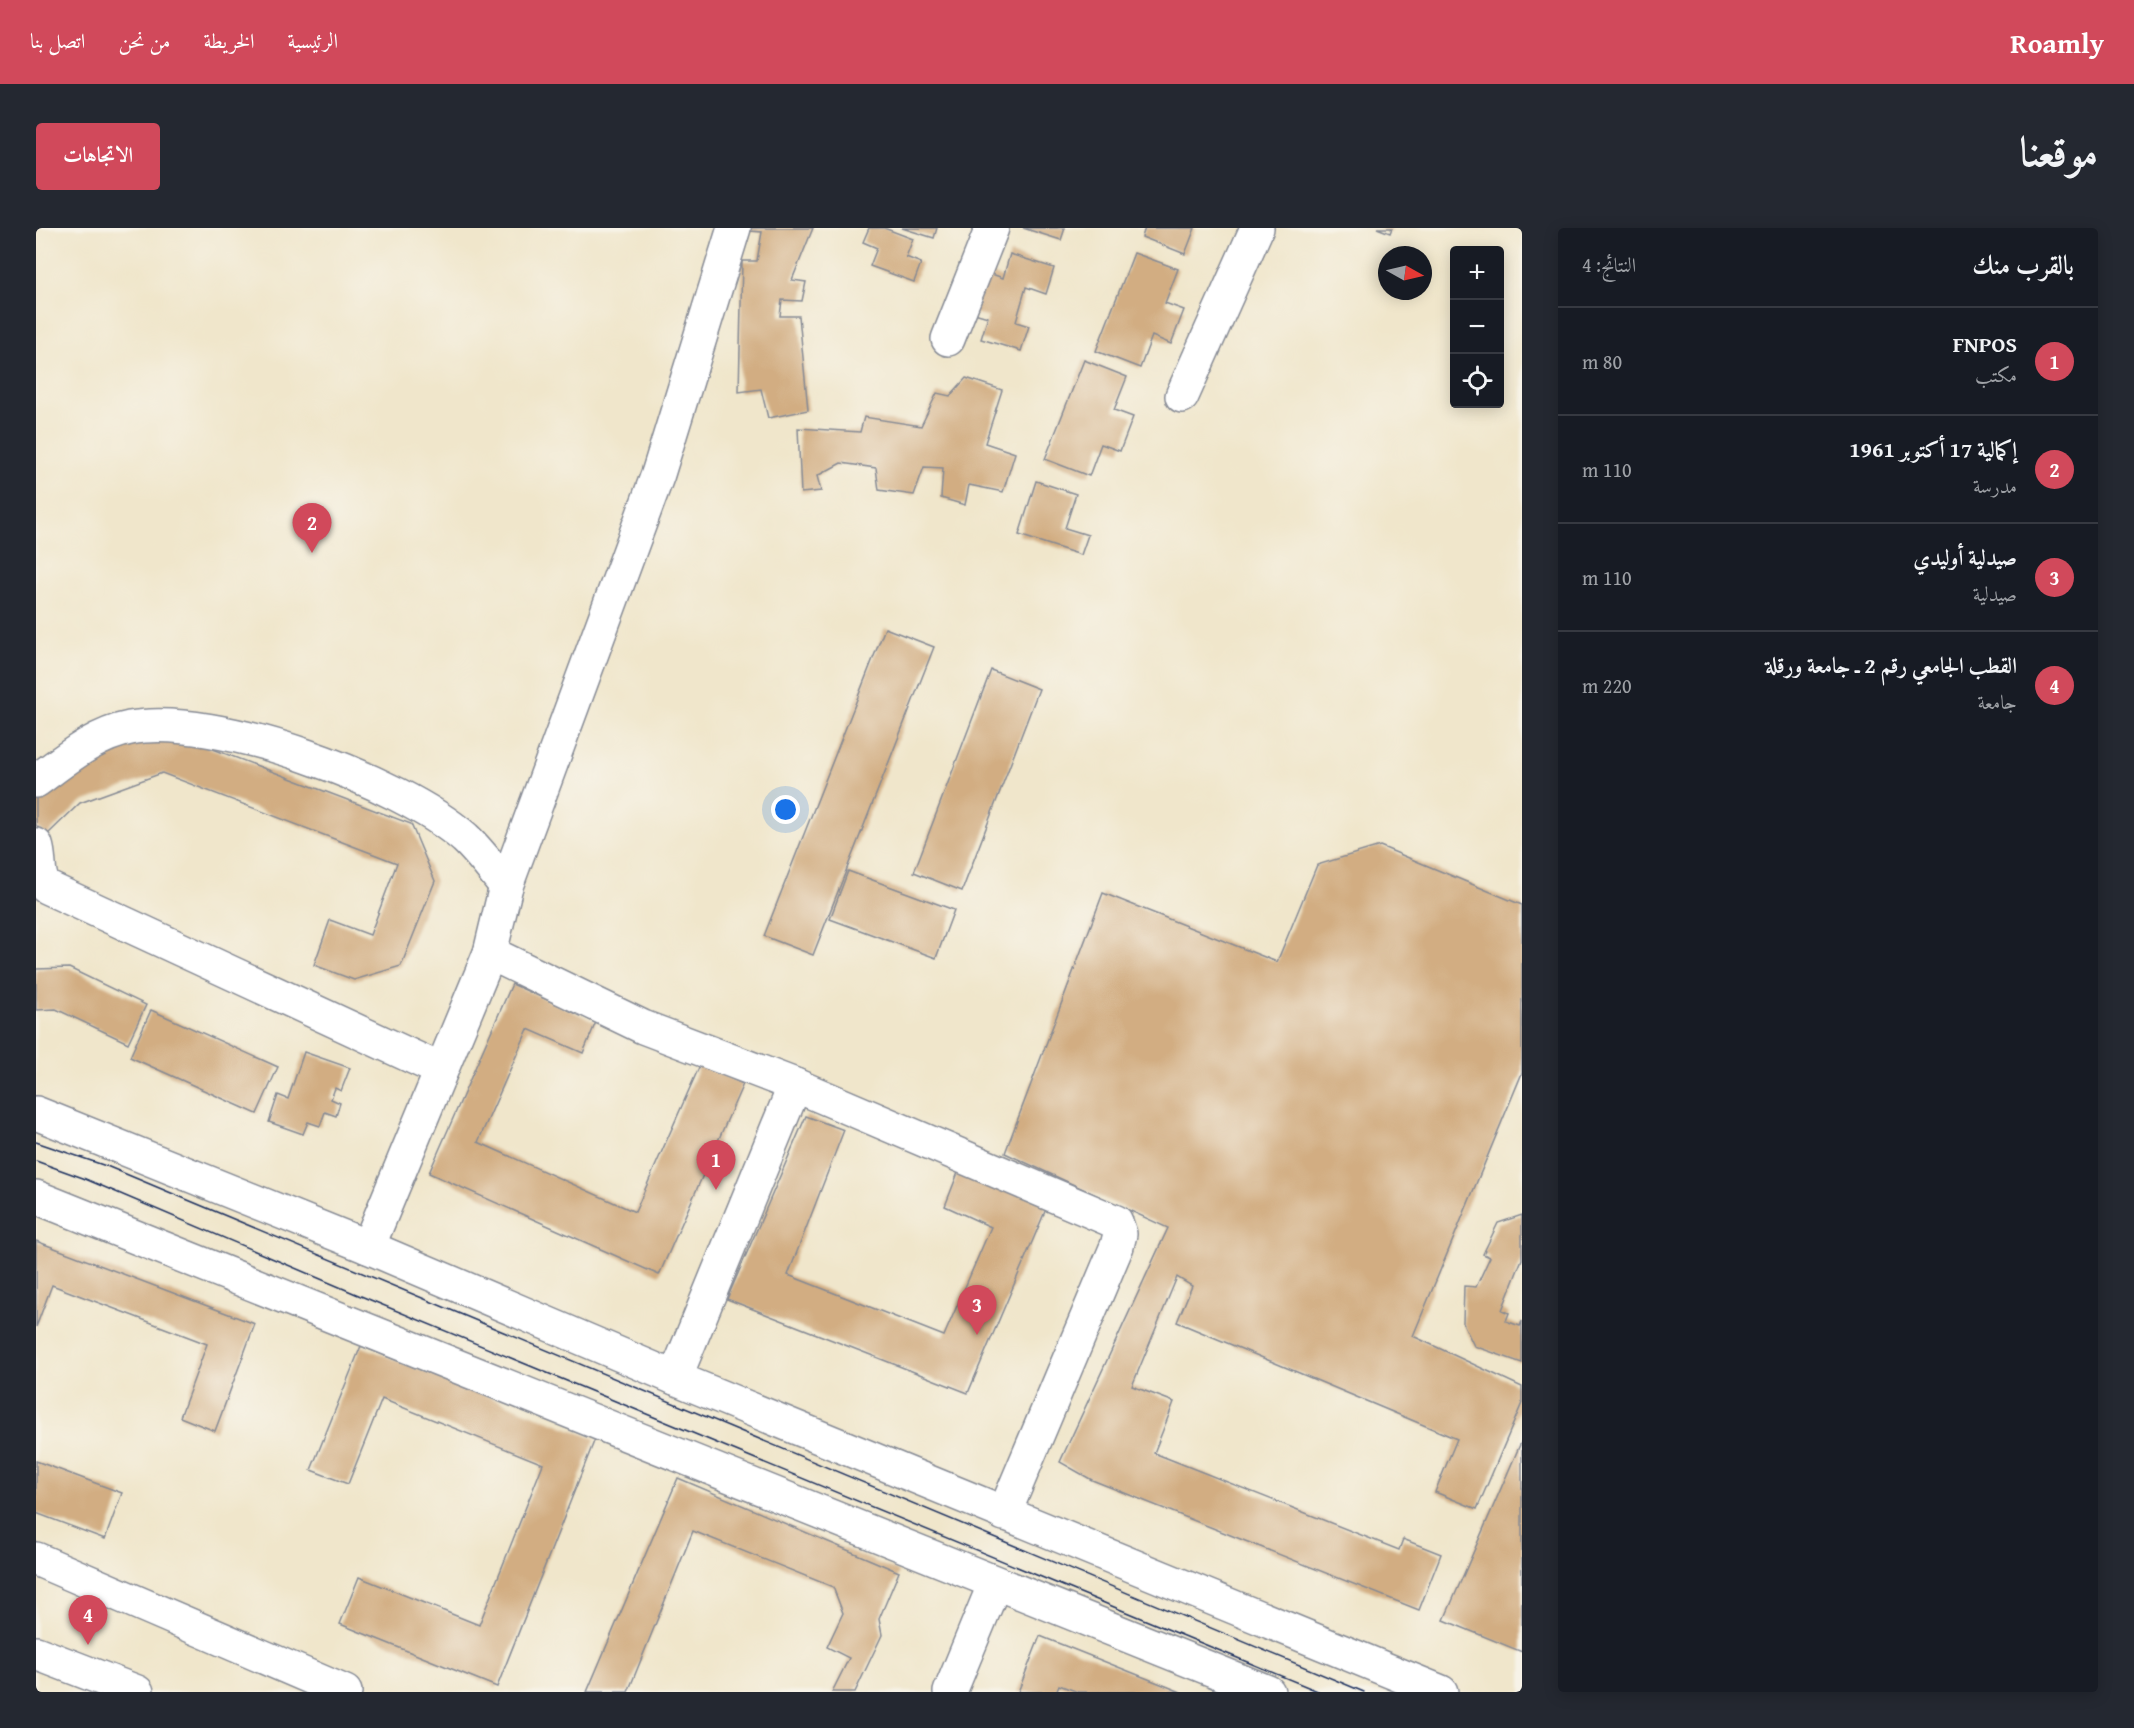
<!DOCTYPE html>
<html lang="ar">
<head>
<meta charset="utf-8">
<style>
	:root { --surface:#171b24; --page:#242831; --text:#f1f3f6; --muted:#9ea1a6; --line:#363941; --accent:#d1495b }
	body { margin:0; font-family:"Gentium Book Plus",Amiri,serif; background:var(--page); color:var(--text); direction:rtl }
	.controls { position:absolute; right:18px; top:18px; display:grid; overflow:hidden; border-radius:6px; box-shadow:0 3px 15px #0003 }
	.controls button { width:54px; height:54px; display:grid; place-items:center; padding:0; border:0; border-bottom:2px solid var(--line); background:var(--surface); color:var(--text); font:30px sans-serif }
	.compass { position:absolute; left:1342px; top:18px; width:54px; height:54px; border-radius:50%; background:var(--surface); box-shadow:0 3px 15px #0003; rotate:98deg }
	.you { position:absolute; left:750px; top:582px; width:21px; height:21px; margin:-15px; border:4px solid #fff; border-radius:50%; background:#1a73e8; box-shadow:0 0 0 9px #1a73e833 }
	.badge { display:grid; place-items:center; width:39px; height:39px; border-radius:50%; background:var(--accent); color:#fff; font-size:20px; font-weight:700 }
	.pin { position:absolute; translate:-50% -50px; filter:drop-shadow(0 2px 3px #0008) }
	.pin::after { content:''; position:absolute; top:32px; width:21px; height:18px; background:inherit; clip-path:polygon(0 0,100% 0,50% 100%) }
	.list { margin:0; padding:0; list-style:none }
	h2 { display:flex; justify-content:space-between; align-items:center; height:78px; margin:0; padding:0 24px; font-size:26px }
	h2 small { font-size:20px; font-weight:400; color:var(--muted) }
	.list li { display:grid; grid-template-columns:39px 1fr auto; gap:18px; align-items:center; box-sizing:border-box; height:108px; padding:0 24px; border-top:2px solid var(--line) }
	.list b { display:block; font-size:22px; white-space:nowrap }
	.list p { margin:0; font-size:20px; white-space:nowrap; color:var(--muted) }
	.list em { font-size:20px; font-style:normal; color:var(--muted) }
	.icon { flex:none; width:33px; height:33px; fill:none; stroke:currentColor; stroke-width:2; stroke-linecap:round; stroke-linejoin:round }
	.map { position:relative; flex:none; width:1486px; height:1464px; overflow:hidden; direction:ltr; border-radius:6px }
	header { display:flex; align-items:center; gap:36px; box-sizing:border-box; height:84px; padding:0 30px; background:var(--accent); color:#fff }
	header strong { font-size:28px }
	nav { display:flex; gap:33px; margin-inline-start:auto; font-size:21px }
	.intro { display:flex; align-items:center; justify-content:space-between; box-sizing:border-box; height:144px; padding:0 36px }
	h1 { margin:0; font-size:42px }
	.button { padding:15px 27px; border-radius:6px; background:var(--accent); color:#fff; font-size:21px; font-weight:700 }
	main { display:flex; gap:36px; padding:0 36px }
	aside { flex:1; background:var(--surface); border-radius:6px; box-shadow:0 3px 15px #0003 }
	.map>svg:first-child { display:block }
	.building { fill:#d2ad82 }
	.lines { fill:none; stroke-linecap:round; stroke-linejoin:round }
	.minor-casing { stroke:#868a94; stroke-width:36 }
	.minor { stroke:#fff; stroke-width:33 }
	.tram { stroke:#1b2f5e; stroke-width:1.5 }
</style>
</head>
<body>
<header>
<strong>Roamly</strong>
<nav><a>الرئيسية</a><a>الخريطة</a><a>من نحن</a><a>اتصل بنا</a></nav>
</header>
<div class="intro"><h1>موقعنا</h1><a class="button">الاتجاهات</a></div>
<main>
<aside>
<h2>بالقرب منك<small>النتائج: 4</small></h2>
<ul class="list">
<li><span class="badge">1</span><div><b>FNPOS</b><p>مكتب</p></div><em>80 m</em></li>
<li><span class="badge">2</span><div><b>إكمالية 17 أكتوبر 1961</b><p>مدرسة</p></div><em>110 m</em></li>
<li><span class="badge">3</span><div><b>صيدلية أوليدي</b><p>صيدلية</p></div><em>110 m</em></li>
<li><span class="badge">4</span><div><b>القطب الجامعي رقم 2 ـ جامعة ورقلة</b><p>جامعة</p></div><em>220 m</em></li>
</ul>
</aside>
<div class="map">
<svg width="1486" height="1464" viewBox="0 0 1486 1464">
	<rect width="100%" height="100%" fill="#f7f3e8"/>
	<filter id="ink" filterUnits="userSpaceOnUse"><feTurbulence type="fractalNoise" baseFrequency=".0167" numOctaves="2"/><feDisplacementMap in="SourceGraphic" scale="12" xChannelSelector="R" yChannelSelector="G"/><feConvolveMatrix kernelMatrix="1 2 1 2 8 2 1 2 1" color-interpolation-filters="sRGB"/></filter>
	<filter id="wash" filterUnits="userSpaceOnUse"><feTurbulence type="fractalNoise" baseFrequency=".008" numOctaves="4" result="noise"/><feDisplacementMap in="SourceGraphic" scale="24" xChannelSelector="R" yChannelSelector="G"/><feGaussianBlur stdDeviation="1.35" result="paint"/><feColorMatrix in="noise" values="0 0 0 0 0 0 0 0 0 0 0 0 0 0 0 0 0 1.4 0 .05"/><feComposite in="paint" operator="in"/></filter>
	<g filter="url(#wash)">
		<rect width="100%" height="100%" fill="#f0e6cb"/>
		<g id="blocks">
			<g class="building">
				<polygon points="714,0 777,0 756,52 770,54 766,73 746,72 744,88 763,88 772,182 732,190 725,161 703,164 706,33 721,33 726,4 714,3"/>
				<polygon points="833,0 848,0 877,11 870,29 885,35 878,54 834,38 841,20 827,14"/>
				<polygon points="866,0 901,0 898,10"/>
				<polygon points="987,0 1029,0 1025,12"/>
				<polygon points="1109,0 1159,0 1149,26 1106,9"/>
				<polygon points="1341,0 1356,0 1354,5"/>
				<polygon points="1098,25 1142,41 1129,75 1148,82 1135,116 1116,108 1104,140 1060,123"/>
				<polygon points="974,26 1018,40 1010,66 990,59 980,94 993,98 985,123 945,111 952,89 938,85 950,44 967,50"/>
				<polygon points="1048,132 1091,149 1078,182 1097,189 1084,223 1065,216 1053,248 1009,231"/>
				<polygon points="930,150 966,162 949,215 979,225 967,264 933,257 929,277 905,270 907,240 888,239 878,267 843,262 840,240 805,235 781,248 785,263 765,265 762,200 824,204 828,189 885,198 901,165 914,168"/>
				<polygon points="1000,253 1040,266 1029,300 1052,307 1045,327 983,307"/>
				<polygon points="849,400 898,419 777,727 728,708"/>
				<polygon points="955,442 1003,461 926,663 878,644"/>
				<polygon points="132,504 375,596 399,653 365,738 318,752 278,737 294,692 334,707 361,635 126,545 44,575 10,608 0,597 0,565 25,540"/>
				<polygon points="1344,618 1486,677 1486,845 1377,1108 1486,1159 1486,1175 1441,1281 1399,1264 1421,1211 1141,1094 1156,1058 1141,1049 1096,1158 1138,1174 1118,1225 1363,1322 1367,1311 1405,1326 1383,1382 1056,1252 1024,1234 1132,1000 969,925 1067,665 1241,734 1281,637"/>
				<polygon points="812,643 918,682 900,730 794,691"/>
				<polygon points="33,740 110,777 92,815 20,781 0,782 0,741"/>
				<polygon points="476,756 560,794 547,825 492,801 442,914 599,984 664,837 707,856 623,1047 393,945"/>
				<polygon points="115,782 242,839 221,886 94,829"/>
				<polygon points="268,824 314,840 305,863 299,860 295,871 304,875 300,888 289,884 284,898 272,894 267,906 233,894 242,867 252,871"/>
				<polygon points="770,888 808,902 752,1047 908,1108 955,999 909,978 925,937 1013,974 932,1165 691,1071"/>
				<polygon points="1486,987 1486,1031 1466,1082 1473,1085 1470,1093 1484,1098 1486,1093 1486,1135 1438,1118 1427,1095 1428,1058 1440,1059 1454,1029 1447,1026 1462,995"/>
				<polygon points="0,1013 219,1096 179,1203 144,1189 171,1116 16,1057 0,1099"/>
				<polygon points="325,1118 559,1211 461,1459 304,1396 323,1349 443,1397 507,1236 346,1171 312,1256 275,1242"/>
				<polygon points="1486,1212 1486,1424 1408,1392"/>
				<polygon points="0,1233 86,1265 69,1311 0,1285"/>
				<polygon points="642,1250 863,1344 843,1391 846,1407 819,1464 796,1464 813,1430 791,1419 807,1385 797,1359 657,1303 592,1464 551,1464"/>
				<polygon points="1004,1408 1145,1464 1042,1464 1023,1457 1020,1464 982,1464"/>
			</g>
		</g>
	</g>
	<g filter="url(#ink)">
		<use href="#blocks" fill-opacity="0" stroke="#868a94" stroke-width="1.5"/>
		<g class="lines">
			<defs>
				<g id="minor">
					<polyline points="912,111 956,0"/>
					<polyline points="1146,168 1221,0"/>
					<path d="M 0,553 C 29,532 58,507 94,500 C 180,484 364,553 429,610 C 444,624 457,642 470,658"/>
					<path d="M 0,617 C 5,631 0,648 10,659 L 405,842"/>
					<polyline points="454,725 607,799 759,857 639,1150"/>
					<polyline points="759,857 1080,994 1084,1006 1081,1018 968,1286"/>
					<polyline points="0,885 332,1019 639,1150 1405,1464"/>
					<polyline points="0,969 1232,1464"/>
					<polyline points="332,1019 454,725 470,658 622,246 698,0"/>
					<polyline points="0,1331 309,1464"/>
					<polyline points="0,1425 101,1464"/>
					<polyline points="914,1464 959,1355"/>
				</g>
			</defs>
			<use href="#minor" class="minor-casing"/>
			<use href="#minor" class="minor"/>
			<g class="tram">
				<polyline points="0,914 73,939 1328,1464"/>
				<polyline points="0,933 47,950 320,1066 1284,1464"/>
			</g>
		</g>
	</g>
</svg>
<div class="controls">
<button>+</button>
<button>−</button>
<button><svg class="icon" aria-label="locate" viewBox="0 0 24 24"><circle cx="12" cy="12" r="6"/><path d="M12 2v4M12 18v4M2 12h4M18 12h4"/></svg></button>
</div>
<svg class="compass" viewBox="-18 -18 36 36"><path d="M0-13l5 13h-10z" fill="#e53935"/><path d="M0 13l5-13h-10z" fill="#9ea1a6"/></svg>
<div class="you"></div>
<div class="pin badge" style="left:680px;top:962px">1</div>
<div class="pin badge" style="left:276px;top:325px">2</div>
<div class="pin badge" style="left:941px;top:1107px">3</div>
<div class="pin badge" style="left:52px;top:1417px">4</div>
</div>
</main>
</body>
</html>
